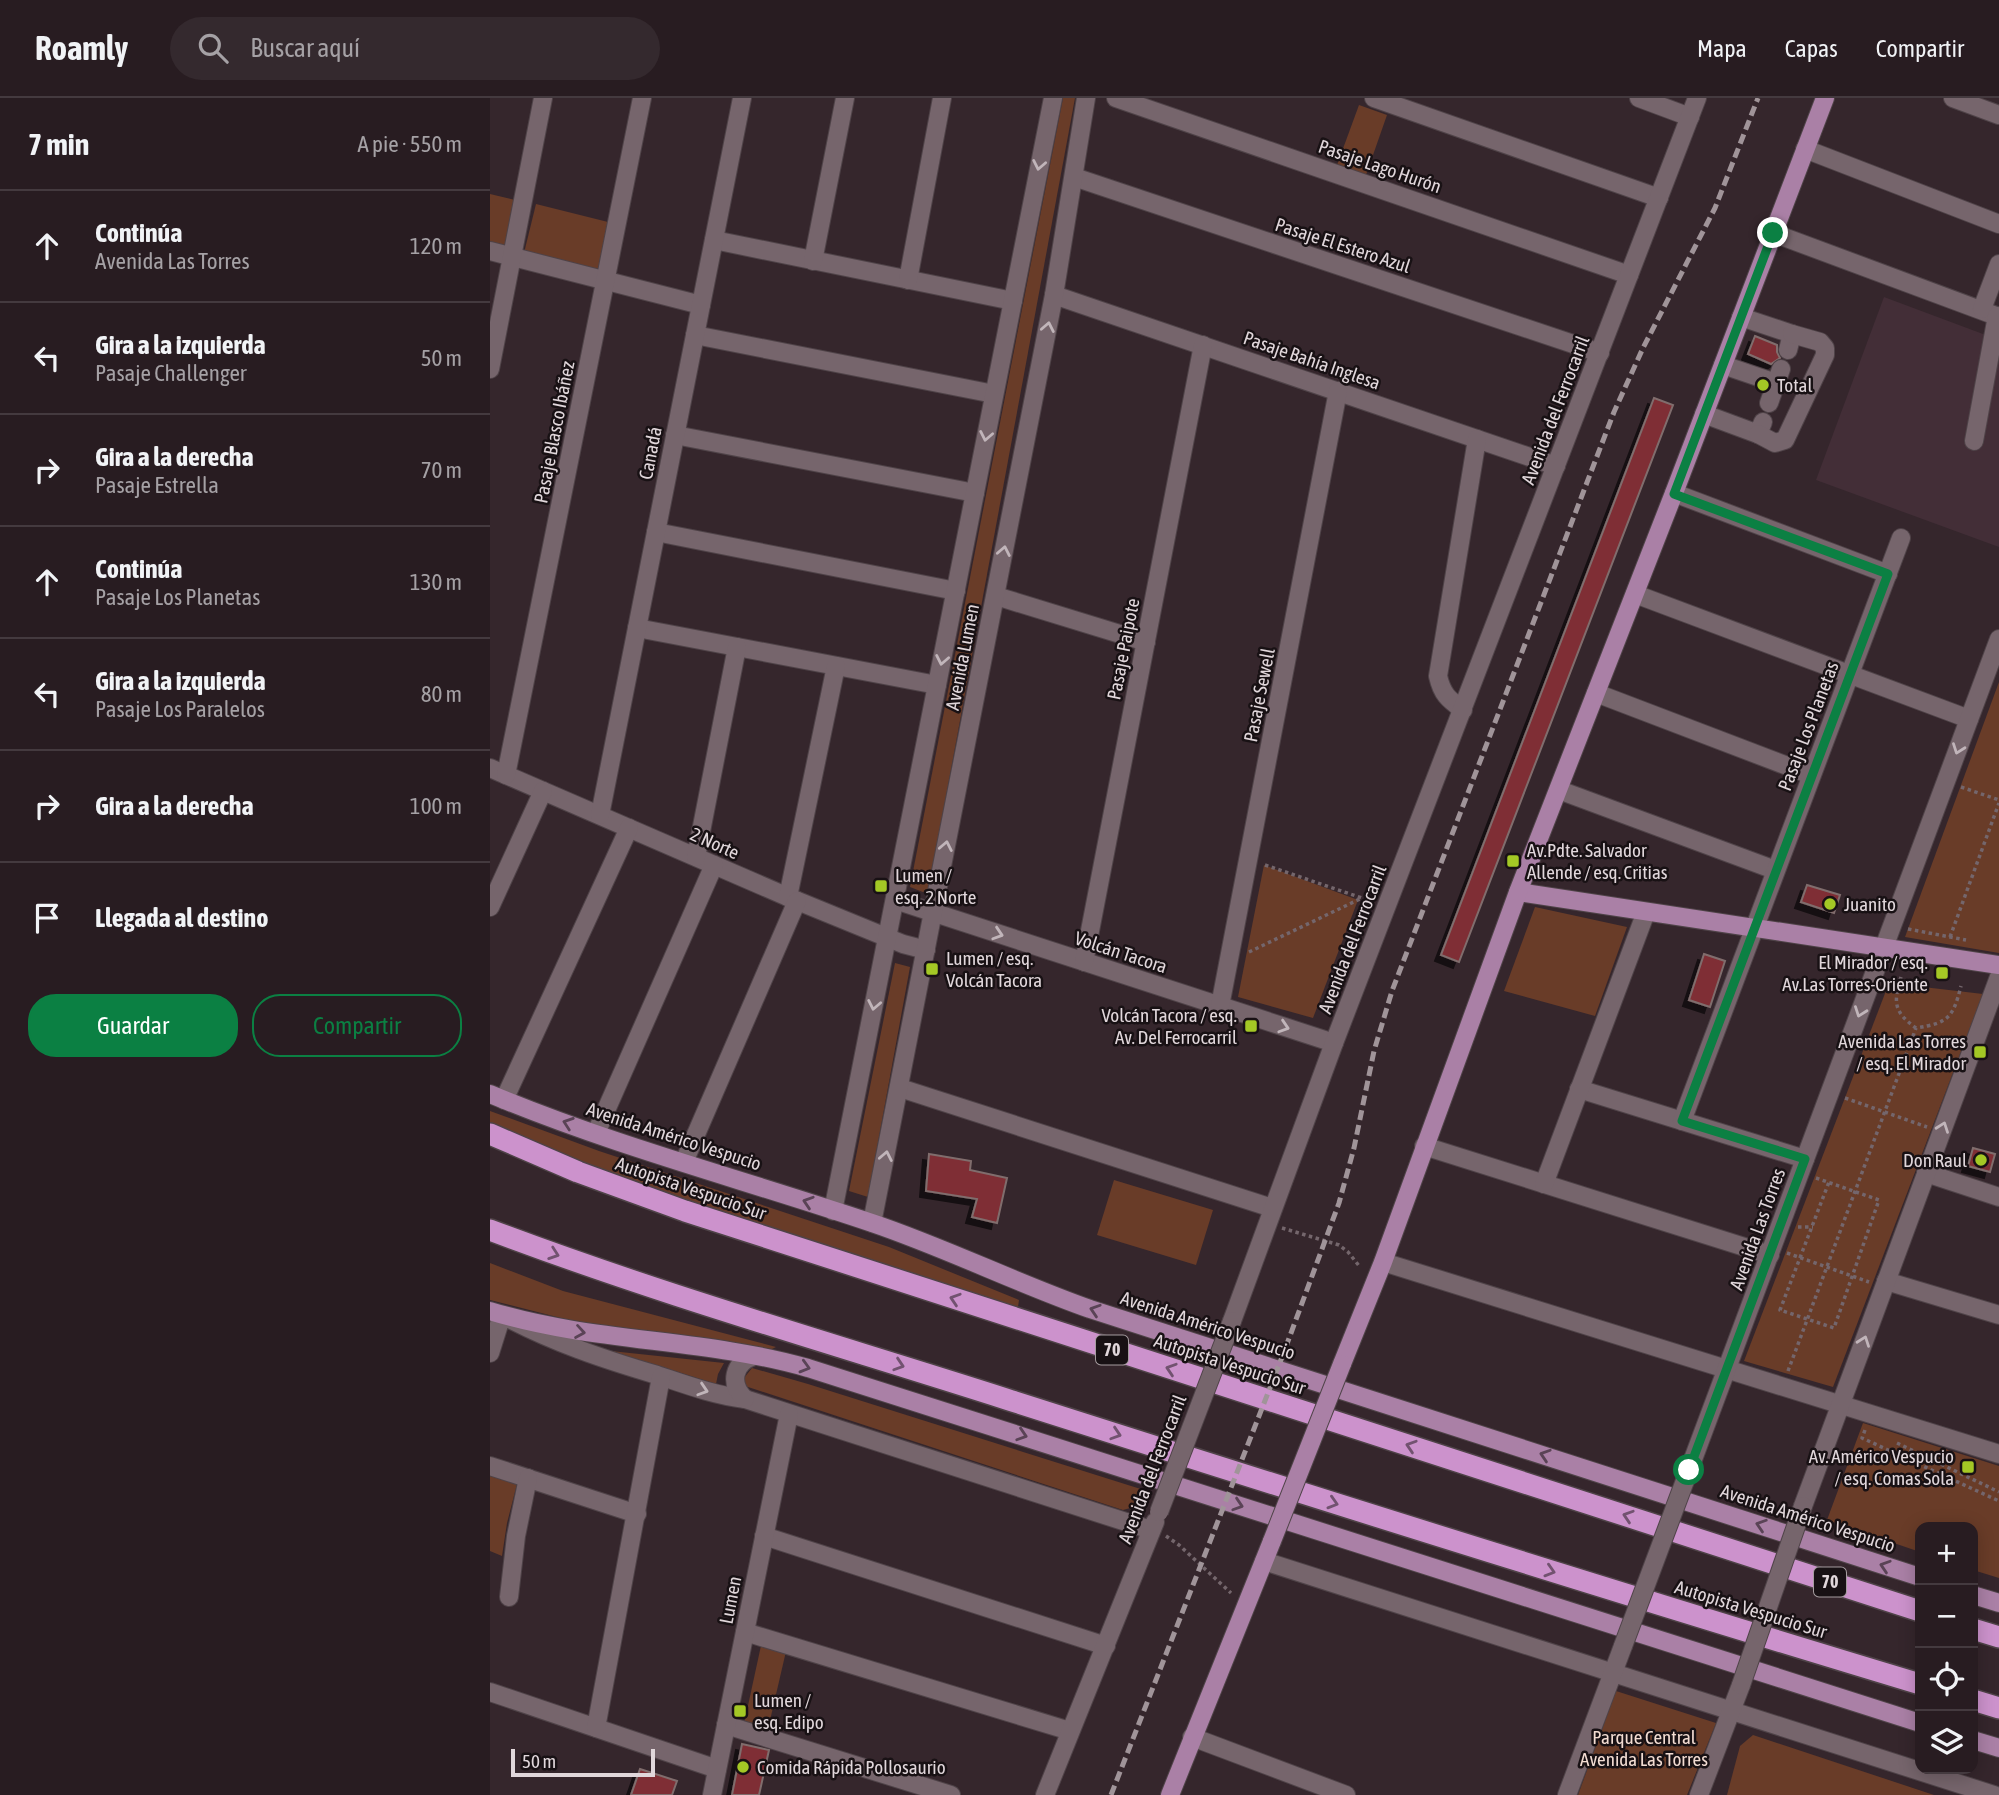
<!DOCTYPE html>
<html lang="es">
<head>
<meta charset="utf-8">
<style>
	:root { --surface:#281c21; --page:#34292e; --text:#f1f3f6; --muted:#a5a1a5; --line:#443a3f; --accent:#0b8043 }
	body { margin:0; font-family:"Asap Condensed",sans-serif; background:var(--page); color:var(--text) }
	.controls { position:absolute; right:21px; bottom:21px; display:grid; overflow:hidden; border-radius:14px; box-shadow:0 4px 18px #0003 }
	.controls button { width:63px; height:63px; display:grid; place-items:center; padding:0; border:0; border-bottom:2px solid var(--line); background:var(--surface); color:var(--text); font:35px sans-serif }
	.scale { position:absolute; left:21px; bottom:18px; width:144px; box-sizing:border-box; padding-left:7px; border:4px solid #e1d7db; border-top:0; font-size:19px; line-height:24px; white-space:nowrap; color:#e1d7db; -webkit-text-stroke:5px #181114; paint-order:stroke }
	.stop { position:absolute; width:21px; height:21px; margin:-16px; border:5px solid #0b8043; border-radius:50%; background:#fff }
	.stop.end { background:#0b8043; border-color:#fff; box-shadow:0 2px 7px #0008 }
	.list { margin:0; padding:0; list-style:none }
	h2 { display:flex; justify-content:space-between; align-items:center; height:91px; margin:0; padding:0 28px; font-size:30px }
	h2 small { font-size:23px; font-weight:400; color:var(--muted) }
	.list li { display:grid; grid-template-columns:46px 1fr auto; gap:21px; align-items:center; box-sizing:border-box; height:112px; padding:0 28px; border-top:2px solid var(--line) }
	.list b { display:block; font-size:26px; white-space:nowrap }
	.list p { margin:0; font-size:23px; white-space:nowrap; color:var(--muted) }
	.list em { font-size:23px; font-style:normal; color:var(--muted) }
	.actions { display:flex; gap:14px; padding:21px 28px }
	.actions a { flex:1; padding:16px 0; border:2px solid var(--accent); border-radius:28px; text-align:center; font-size:24px; color:var(--accent) }
	.actions .main { background:var(--accent); color:#fff }
	.icon { flex:none; width:38px; height:38px; fill:none; stroke:currentColor; stroke-width:2; stroke-linecap:round; stroke-linejoin:round }
	.map { position:relative; flex:none; width:1509px; height:1697px; overflow:hidden }
	header { display:flex; align-items:center; gap:42px; box-sizing:border-box; height:98px; padding:0 35px; background:var(--surface); border-bottom:2px solid var(--line) }
	header strong { font-size:33px }
	nav { display:flex; gap:38px; margin-inline-start:auto; font-size:24px }
	.search { width:490px; height:63px; background:var(--page); display:flex; align-items:center; gap:18px; box-sizing:border-box; padding:0 24px; border-radius:38px; color:var(--muted); font-size:26px }
	main { display:flex }
	aside { flex:1; background:var(--surface) }
	.map>svg:first-child { display:block }
	.built { fill:#432e37 }
	.green { fill:#693c28 }
	.building { fill:#7f2e34; stroke:#806d6d; stroke-width:2; filter:url(#shadow) }
	.lines { fill:none; stroke-linecap:round; stroke-linejoin:round }
	.minor-casing { stroke:#4f4348; stroke-width:20 }
	.major-casing { stroke:#4f4348; stroke-width:20 }
	.highway-casing { stroke:#4f4348; stroke-width:24 }
	.path { stroke:#74666c; stroke-width:3.5; stroke-dasharray:3.5 3.5; stroke-linecap:butt }
	.minor { stroke:#76656c; stroke-width:18 }
	.major { stroke:#aa80a6; stroke-width:18 }
	.highway { stroke:#cc92cc; stroke-width:21 }
	.rail { stroke:#a09499; stroke-width:5; stroke-dasharray:10 5; stroke-linecap:butt }
	.minor-bridge-casing { stroke:#4f4348; stroke-width:20; stroke-linecap:butt }
	.major-bridge-casing { stroke:#4f4348; stroke-width:20; stroke-linecap:butt }
	.minor-bridge { stroke:#76656c; stroke-width:18 }
	.major-bridge { stroke:#aa80a6; stroke-width:18 }
	.oneway { stroke:#c1b5ba }
	.oneway2 { stroke:#5a4356 }
	.oneway3 { stroke:#725270 }
	.route { stroke:#0b8043; stroke-width:9 }
	.poi-dot { fill:#a4c825; stroke:#181114; stroke-width:2.5 }
	.labels { text-anchor:middle; stroke-width:5; stroke-linejoin:round; paint-order:stroke }
	.shield { fill:#181114; stroke:#a59c9f; stroke-width:2 }
	.shield-label { font-size:18px; font-weight:bold; fill:#e1d7db }
	.street-label { font-size:19px; fill:#e1d7db; stroke:#181114 }
	.poi-label { font-size:19px; fill:#e1d7db; stroke:#181114; text-anchor:start }
	.park-label { font-size:19px; fill:#f2dcd2; stroke:#181114 }
</style>
</head>
<body>
<header>
<strong>Roamly</strong>
<div class="search"><svg class="icon" aria-label="search" viewBox="0 0 24 24"><circle cx="10" cy="10" r="6"/><path d="M15 15l6 6"/></svg>Buscar aquí</div>
<nav><a>Mapa</a><a>Capas</a><a>Compartir</a></nav>
</header>
<main>
<aside>
<h2>7 min<small>A pie · 550 m</small></h2>
<ul class="list">
<li><svg class="icon" aria-label="ahead" viewBox="0 0 24 24"><path d="M12 20V5M6 11l6-6 6 6"/></svg><div><b>Continúa</b><p>Avenida Las Torres</p></div><em>120 m</em></li>
<li><svg class="icon" aria-label="left" viewBox="0 0 24 24"><path d="M17 20v-9H6M10 6l-5 5 5 5"/></svg><div><b>Gira a la izquierda</b><p>Pasaje Challenger</p></div><em>50 m</em></li>
<li><svg class="icon" aria-label="right" viewBox="0 0 24 24"><path d="M7 20v-9h11M14 6l5 5-5 5"/></svg><div><b>Gira a la derecha</b><p>Pasaje Estrella</p></div><em>70 m</em></li>
<li><svg class="icon" aria-label="ahead" viewBox="0 0 24 24"><path d="M12 20V5M6 11l6-6 6 6"/></svg><div><b>Continúa</b><p>Pasaje Los Planetas</p></div><em>130 m</em></li>
<li><svg class="icon" aria-label="left" viewBox="0 0 24 24"><path d="M17 20v-9H6M10 6l-5 5 5 5"/></svg><div><b>Gira a la izquierda</b><p>Pasaje Los Paralelos</p></div><em>80 m</em></li>
<li><svg class="icon" aria-label="right" viewBox="0 0 24 24"><path d="M7 20v-9h11M14 6l5 5-5 5"/></svg><div><b>Gira a la derecha</b></div><em>100 m</em></li>
<li><svg class="icon" aria-label="arrive" viewBox="0 0 24 24"><path d="M6 21V4h12l-3 4 3 4H6"/></svg><div><b>Llegada al destino</b></div></li>
</ul>
<div class="actions"><a class="main">Guardar</a><a>Compartir</a></div>
</aside>
<div class="map">
<svg width="1509" height="1697" viewBox="0 0 1509 1697">
	<defs>
		<filter id="shadow"><feDropShadow dx="-6" dy="6" stdDeviation="0" flood-color="#0009"/></filter>
	</defs>
	<rect width="100%" height="100%" fill="#35262c"/>
	<polygon class="built" points="1394,199 1509,242 1509,449 1326,382"/>
	<g class="green">
		<polygon points="573,0 585,0 438,796 420,789"/>
		<polygon points="869,7 897,17 876,77 847,67"/>
		<polygon points="0,96 29,103 17,152 0,148"/>
		<polygon points="46,106 122,125 110,174 34,155"/>
		<polygon points="1509,584 1509,855 1415,839"/>
		<polygon points="774,767 868,802 823,920 748,899"/>
		<polygon points="1045,809 1137,829 1105,918 1014,893"/>
		<polygon points="405,865 420,869 378,1099 359,1093"/>
		<polygon points="1399,885 1493,896 1343,1289 1254,1263"/>
		<path d="M 0,1013 L 109,1053 L 399,1149 L 529,1202 L 528,1209 C 409,1172 290,1137 173,1095 C 114,1074 55,1054 0,1025 Z"/>
		<polygon points="624,1082 723,1112 706,1167 607,1137"/>
		<polygon points="0,1165 73,1193 286,1249 282,1251 114,1231 0,1202"/>
		<polygon points="121,1253 234,1265 228,1276 226,1286"/>
		<polygon points="262,1270 318,1286 657,1393 651,1407 633,1412 255,1288 254,1280"/>
		<polygon points="1373,1325 1509,1368 1509,1480 1483,1472 1483,1429 1430,1429 1430,1454 1337,1422"/>
		<polygon points="0,1377 27,1386 17,1425 12,1458 0,1453"/>
		<polygon points="272,1543 297,1549 278,1631 254,1626"/>
		<polygon points="1126,1593 1226,1625 1197,1697 1088,1697"/>
		<polygon points="1263,1637 1444,1697 1237,1697 1250,1648"/>
	</g>
	<g class="building">
		<polygon points="1265,238 1287,247 1287,254 1290,260 1281,266 1258,256"/>
		<polygon points="1164,300 1183,307 969,864 951,857"/>
		<polygon points="1317,787 1350,797 1344,815 1311,804"/>
		<polygon points="1214,856 1235,863 1220,909 1199,902"/>
		<polygon points="1483,1050 1505,1056 1500,1074 1478,1068"/>
		<polygon points="439,1056 481,1063 480,1072 517,1080 507,1125 482,1119 487,1101 436,1093"/>
		<polygon points="252,1646 279,1652 269,1697 242,1697"/>
		<polygon points="150,1671 187,1683 182,1697 141,1697"/>
	</g>
	<g class="lines">
		<defs>
			<g id="minor">
				<polyline points="626,0 1139,177"/>
				<polyline points="884,0 1169,100"/>
				<polyline points="1149,0 1200,19"/>
				<polyline points="1463,0 1509,17"/>
				<polyline points="1315,51 1509,126"/>
				<polyline points="584,79 1110,255"/>
				<polyline points="1283,135 1509,219"/>
				<polyline points="224,142 523,203"/>
				<polyline points="0,153 211,207"/>
				<polyline points="323,163 355,0"/>
				<polyline points="418,182 452,0"/>
				<polyline points="564,197 1066,368"/>
				<polyline points="1492,211 1509,166"/>
				<polyline points="1251,219 1302,236 1298,252"/>
				<polyline points="205,237 504,296"/>
				<polyline points="1233,267 1286,285"/>
				<polyline points="0,271 53,0"/>
				<polyline points="1279,305 1291,271"/>
				<polyline points="1214,316 1268,336 1273,324"/>
				<polyline points="1268,336 1285,345 1295,342 1335,257 1335,250 1330,244 1302,236"/>
				<polyline points="185,337 485,395"/>
				<polyline points="1484,343 1507,218"/>
				<polyline points="1184,395 1398,476"/>
				<polyline points="166,434 466,493"/>
				<polyline points="1145,496 1479,621"/>
				<polyline points="506,498 656,544"/>
				<polyline points="147,530 447,587"/>
				<polyline points="1106,595 1321,677"/>
				<path d="M 973,612 C 958,601 952,596 948,578 L 987,341"/>
				<polyline points="0,670 298,799 413,846 436,852"/>
				<polyline points="16,677 152,0"/>
				<polyline points="1069,692 1285,772"/>
				<polyline points="110,717 252,0"/>
				<polyline points="206,759 247,549"/>
				<polyline points="298,799 346,568"/>
				<polyline points="405,802 844,945"/>
				<polyline points="0,809 53,693"/>
				<polyline points="594,864 713,247"/>
				<polyline points="730,908 848,293"/>
				<polyline points="410,990 782,1110"/>
				<polyline points="1089,991 1315,1061"/>
				<polyline points="14,1002 139,730"/>
				<polyline points="1192,1023 1411,440"/>
				<polyline points="106,1035 224,767"/>
				<polyline points="934,1048 1280,1157"/>
				<polyline points="194,1064 307,803"/>
				<polyline points="1436,1075 1509,1099"/>
				<polyline points="1054,1086 1156,814"/>
				<polyline points="343,1113 563,0"/>
				<polyline points="382,1125 564,197 596,0"/>
				<polyline points="893,1164 1509,1356"/>
				<polyline points="1396,1183 1509,1217"/>
				<polyline points="742,1223 844,945 1207,0"/>
				<path d="M 0,1255 L 12,1217 C 62,1244 113,1261 167,1277 C 197,1287 224,1297 255,1301 L 661,1432"/>
				<path d="M 255,1301 C 239,1286 243,1265 264,1258"/>
				<polyline points="0,1368 147,1416"/>
				<polyline points="1199,1372 1509,541"/>
				<polyline points="1313,1408 1509,879"/>
				<polyline points="274,1438 616,1548"/>
				<polyline points="774,1463 1504,1697"/>
				<polyline points="19,1499 26,1438 38,1380"/>
				<polyline points="255,1534 580,1633"/>
				<polyline points="0,1594 227,1671"/>
				<polyline points="236,1627 461,1697"/>
				<polyline points="106,1630 171,1279"/>
				<polyline points="702,1639 856,1697"/>
				<polyline points="222,1697 299,1316"/>
				<polyline points="555,1697 665,1424"/>
				<polyline points="1077,1697 1133,1548"/>
				<polyline points="1209,1697 1251,1587"/>
			</g>
			<g id="major">
				<polyline points="1028,794 1509,867"/>
				<path d="M 0,996 C 124,1048 255,1082 382,1125 C 456,1150 526,1185 600,1211 L 1430,1479"/>
				<path d="M 0,1213 C 104,1245 214,1240 318,1270 L 1430,1625"/>
				<polyline points="852,1266 893,1164 1028,794 1184,395 1335,0"/>
				<polyline points="1483,1497 1509,1505"/>
				<polyline points="1483,1642 1509,1650"/>
				<polyline points="680,1697 782,1443"/>
			</g>
			<g id="highway">
				<polyline points="0,1036 88,1074 195,1113 1430,1513"/>
				<path d="M 0,1132 C 169,1196 344,1246 516,1301 C 820,1398 1125,1494 1430,1586"/>
				<polyline points="1483,1531 1509,1539"/>
				<polyline points="1483,1602 1509,1610"/>
			</g>
		</defs>
		<use href="#minor" class="minor-casing"/>
		<use href="#major" class="major-casing"/>
		<use href="#highway" class="highway-casing"/>
		<g class="path">
			<polyline points="1471,689 1509,702"/>
			<polyline points="775,767 872,800"/>
			<polyline points="1418,831 1476,842"/>
			<polyline points="1460,839 1509,705"/>
			<polyline points="759,854 872,800"/>
			<path d="M 1411,879 C 1403,905 1404,914 1426,930 C 1458,925 1463,920 1471,888"/>
			<polyline points="1355,1000 1437,1029"/>
			<polyline points="1326,1080 1389,1102 1344,1230 1290,1212 1339,1084"/>
			<polyline points="1308,1129 1323,1129"/>
			<polyline points="792,1130 849,1147 858,1154 870,1169"/>
			<polyline points="1297,1155 1379,1184"/>
			<polyline points="1298,1273 1426,930"/>
			<polyline points="1375,1332 1372,1340 1509,1403"/>
			<polyline points="1407,1345 1509,1394"/>
			<polyline points="676,1438 689,1447 741,1495"/>
		</g>
		<use href="#minor" class="minor"/>
		<use href="#major" class="major"/>
		<use href="#highway" class="highway"/>
		<polyline class="rail" points="621,1697 794,1254 849,1105 864,1050 884,953 902,893 1124,314 1153,250 1225,110 1268,0"/>
		<defs>
			<g id="minor-bridge">
				<polyline points="669,1414 742,1223"/>
				<polyline points="1133,1548 1199,1372"/>
				<polyline points="1251,1587 1313,1408"/>
			</g>
			<polyline id="major-bridge" points="782,1443 852,1266"/>
		</defs>
		<use href="#minor-bridge" class="minor-bridge-casing"/>
		<use href="#major-bridge" class="major-bridge-casing"/>
		<use href="#minor-bridge" class="minor-bridge"/>
		<use href="#major-bridge" class="major-bridge"/>
	</g>
	<defs><path id="oneway-chevron" d="M-2-3.5L2.5 0L-2 3.5" fill="none" stroke-width="1.6" stroke-linecap="round" stroke-linejoin="round" transform="scale(1.75)"/></defs>
	<g class="oneway">
		<use href="#oneway-chevron" transform="translate(549 67) rotate(101)"/>
		<use href="#oneway-chevron" transform="translate(558 229) rotate(-79)"/>
		<use href="#oneway-chevron" transform="translate(496 338) rotate(101)"/>
		<use href="#oneway-chevron" transform="translate(514 453) rotate(-79)"/>
		<use href="#oneway-chevron" transform="translate(452 562) rotate(101)"/>
		<use href="#oneway-chevron" transform="translate(1468 651) rotate(110)"/>
		<use href="#oneway-chevron" transform="translate(456 748) rotate(-79)"/>
		<use href="#oneway-chevron" transform="translate(508 836) rotate(18)"/>
		<use href="#oneway-chevron" transform="translate(384 907) rotate(101)"/>
		<use href="#oneway-chevron" transform="translate(1370 914) rotate(110)"/>
		<use href="#oneway-chevron" transform="translate(794 929) rotate(18)"/>
		<use href="#oneway-chevron" transform="translate(1453 1029) rotate(-70)"/>
		<use href="#oneway-chevron" transform="translate(396 1058) rotate(-79)"/>
		<use href="#oneway-chevron" transform="translate(1374 1243) rotate(-70)"/>
		<use href="#oneway-chevron" transform="translate(213 1292) rotate(18)"/>
	</g>
	<g class="oneway2">
		<use href="#oneway-chevron" transform="translate(78 1025) rotate(-161)"/>
		<use href="#oneway-chevron" transform="translate(318 1104) rotate(-162)"/>
		<use href="#oneway-chevron" transform="translate(605 1212) rotate(-162)"/>
		<use href="#oneway-chevron" transform="translate(90 1234) rotate(9)"/>
		<use href="#oneway-chevron" transform="translate(315 1269) rotate(16)"/>
		<use href="#oneway-chevron" transform="translate(532 1337) rotate(18)"/>
		<use href="#oneway-chevron" transform="translate(1055 1357) rotate(-162)"/>
		<use href="#oneway-chevron" transform="translate(748 1407) rotate(18)"/>
		<use href="#oneway-chevron" transform="translate(1271 1427) rotate(-162)"/>
		<use href="#oneway-chevron" transform="translate(1395 1468) rotate(-162)"/>
	</g>
	<g class="oneway3">
		<use href="#oneway-chevron" transform="translate(64 1156) rotate(19)"/>
		<use href="#oneway-chevron" transform="translate(465 1201) rotate(-162)"/>
		<use href="#oneway-chevron" transform="translate(409 1267) rotate(18)"/>
		<use href="#oneway-chevron" transform="translate(681 1271) rotate(-162)"/>
		<use href="#oneway-chevron" transform="translate(626 1336) rotate(18)"/>
		<use href="#oneway-chevron" transform="translate(921 1348) rotate(-162)"/>
		<use href="#oneway-chevron" transform="translate(843 1405) rotate(17)"/>
		<use href="#oneway-chevron" transform="translate(1138 1418) rotate(-162)"/>
		<use href="#oneway-chevron" transform="translate(1060 1473) rotate(17)"/>
	</g>
	<g class="lines">
		<polyline class="route" points="1199,1372 1315,1061 1192,1023 1398,476 1184,396 1283,135"/>
	</g>
	<g class="poi-dot">
		<circle cx="1273" cy="287" r="7"/>
		<rect x="1016" y="756" width="14" height="14" rx="3.5"/>
		<rect x="384" y="781" width="14" height="14" rx="3.5"/>
		<circle cx="1340" cy="806" r="7"/>
		<rect x="435" y="864" width="14" height="14" rx="3.5"/>
		<rect x="1445" y="868" width="14" height="14" rx="3.5"/>
		<rect x="754" y="921" width="14" height="14" rx="3.5"/>
		<rect x="1483" y="947" width="14" height="14" rx="3.5"/>
		<circle cx="1491" cy="1062" r="7"/>
		<rect x="1471" y="1362" width="14" height="14" rx="3.5"/>
		<rect x="243" y="1606" width="14" height="14" rx="3.5"/>
		<circle cx="253" cy="1669" r="7"/>
	</g>
	<g class="labels">
		<g class="shield">
			<rect x="606" y="1237.5" width="32" height="29" rx="5"/>
			<rect x="1324" y="1469.5" width="32" height="29" rx="5"/>
		</g>
		<g class="shield-label">
			<text x="622" y="1258">70</text>
			<text x="1340" y="1490">70</text>
		</g>
		<g class="street-label">
			<text transform="translate(890 68) rotate(19)" y="7">Pasaje Lago Hurón</text>
			<text transform="translate(853 147) rotate(18)" y="7">Pasaje El Estero Azul</text>
			<text transform="translate(822 262) rotate(19)" y="7">Pasaje Bahía Inglesa</text>
			<text transform="translate(1065 312) rotate(-69)" y="7">Avenida del Ferrocarril</text>
			<text transform="translate(64 334) rotate(-79)" y="7">Pasaje Blasco Ibáñez</text>
			<text transform="translate(160 355) rotate(-79)" y="7">Canadá</text>
			<text transform="translate(633 551) rotate(-79)" y="7">Pasaje Paipote</text>
			<text transform="translate(472 559) rotate(-79)" y="7">Avenida Lumen</text>
			<text transform="translate(769 597) rotate(-79)" y="7">Pasaje Sewell</text>
			<text transform="translate(1318 628) rotate(-69)" y="7">Pasaje Los Planetas</text>
			<text transform="translate(225 745) rotate(24)" y="7">2 Norte</text>
			<text transform="translate(862 841) rotate(-69)" y="7">Avenida del Ferrocarril</text>
			<text transform="translate(631 854) rotate(18)" y="7">Volcán Tacora</text>
			<text transform="translate(184 1038) rotate(18)" y="7">Avenida Américo Vespucio</text>
			<text transform="translate(201 1090) rotate(19)" y="7">Autopista Vespucio Sur</text>
			<text transform="translate(1267 1131) rotate(-70)" y="7">Avenida Las Torres</text>
			<text transform="translate(718 1227) rotate(18)" y="7">Avenida Américo Vespucio</text>
			<text transform="translate(740 1266) rotate(18)" y="7">Autopista Vespucio Sur</text>
			<text transform="translate(662 1371) rotate(-69)" y="7">Avenida del Ferrocarril</text>
			<text transform="translate(1318 1420) rotate(18)" y="7">Avenida Américo Vespucio</text>
			<text transform="translate(240 1502) rotate(-79)" y="7">Lumen</text>
			<text transform="translate(1261 1511) rotate(17)" y="7">Autopista Vespucio Sur</text>
		</g>
		<g class="poi-label">
			<text x="1287" y="294">Total</text>
			<text x="1037" y="759">Av.Pdte. Salvador<tspan x="1037" dy="22">Allende / esq. Critias</tspan></text>
			<text x="405" y="784">Lumen /<tspan x="405" dy="22">esq. 2 Norte</tspan></text>
			<text x="1354" y="813">Juanito</text>
			<text x="456" y="867">Lumen / esq.<tspan x="456" dy="22">Volcán Tacora</tspan></text>
			<text x="1438" y="871" text-anchor="end">El Mirador / esq.<tspan x="1438" dy="22">Av.Las Torres-Oriente</tspan></text>
			<text x="747" y="924" text-anchor="end">Volcán Tacora / esq.<tspan x="747" dy="22">Av. Del Ferrocarril</tspan></text>
			<text x="1476" y="950" text-anchor="end">Avenida Las Torres<tspan x="1476" dy="22">/ esq. El Mirador</tspan></text>
			<text x="1477" y="1069" text-anchor="end">Don Raul</text>
			<text x="1464" y="1365" text-anchor="end">Av. Américo Vespucio<tspan x="1464" dy="22">/ esq. Comas Sola</tspan></text>
			<text x="264" y="1609">Lumen /<tspan x="264" dy="22">esq. Edipo</tspan></text>
			<text x="267" y="1676">Comida Rápida Pollosaurio</text>
		</g>
		<g class="park-label">
			<text x="1154" y="1646">Parque Central<tspan x="1154" dy="22">Avenida Las Torres</tspan></text>
		</g>
	</g>
</svg>
<div class="controls">
<button>+</button>
<button>−</button>
<button><svg class="icon" aria-label="locate" viewBox="0 0 24 24"><circle cx="12" cy="12" r="6"/><path d="M12 2v4M12 18v4M2 12h4M18 12h4"/></svg></button>
<button><svg class="icon" aria-label="layers" viewBox="0 0 24 24"><path d="M12 4l9 5-9 5-9-5zM3 14l9 5 9-5"/></svg></button>
</div>
<div class="scale">50 m</div>
<div class="stop" style="left:1199px;top:1372px"></div>
<div class="stop end" style="left:1283px;top:135px"></div>
</div>
</main>
</body>
</html>
